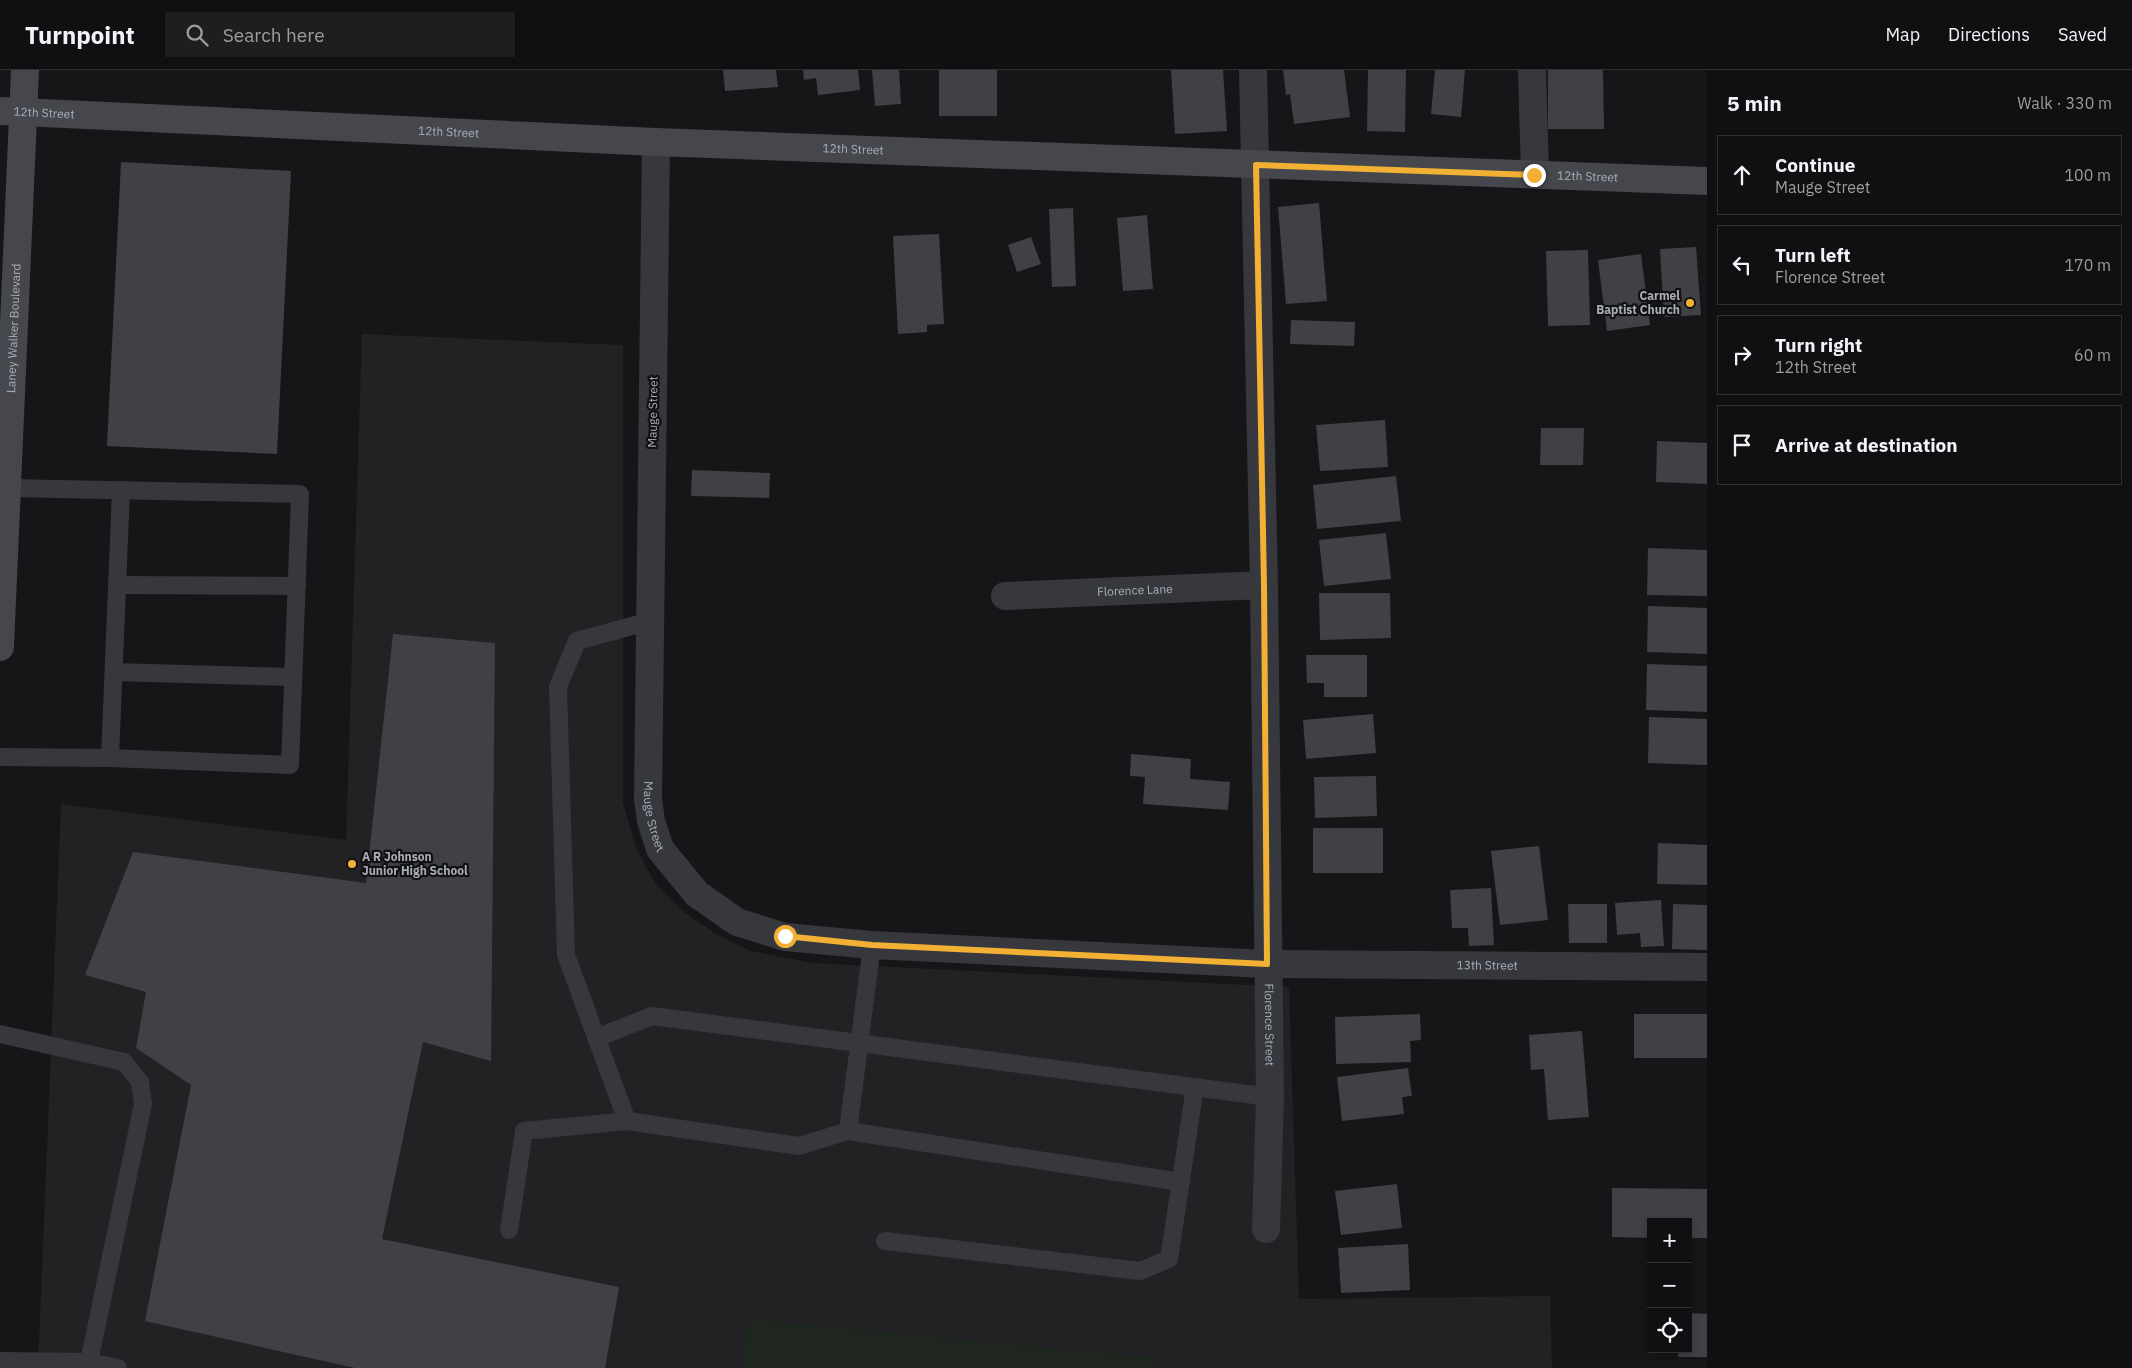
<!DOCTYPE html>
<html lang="en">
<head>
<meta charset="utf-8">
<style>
	:root { --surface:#101012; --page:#1e1e20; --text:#f1f3f6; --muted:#9c9d9f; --line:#303032 }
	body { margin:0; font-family:"IBM Plex Sans",sans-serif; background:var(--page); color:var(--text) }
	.controls { position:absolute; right:15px; bottom:15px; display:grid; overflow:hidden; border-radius:0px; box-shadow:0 2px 8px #0003 }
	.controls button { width:45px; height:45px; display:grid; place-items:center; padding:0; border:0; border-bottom:1px solid var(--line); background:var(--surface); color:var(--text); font:25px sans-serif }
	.stop { position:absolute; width:15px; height:15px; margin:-11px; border:4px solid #f2b134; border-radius:50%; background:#fff }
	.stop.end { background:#f2b134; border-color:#fff; box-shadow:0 1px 5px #0008 }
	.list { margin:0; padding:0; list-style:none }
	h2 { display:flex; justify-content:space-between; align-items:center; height:65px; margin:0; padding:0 20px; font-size:21px }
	h2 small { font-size:16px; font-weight:400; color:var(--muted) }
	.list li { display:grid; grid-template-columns:32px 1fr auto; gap:15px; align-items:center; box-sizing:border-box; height:80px; margin:0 10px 10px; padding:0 10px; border:1px solid var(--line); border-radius:0px }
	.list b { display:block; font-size:19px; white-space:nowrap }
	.list p { margin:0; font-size:16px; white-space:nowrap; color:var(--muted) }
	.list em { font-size:16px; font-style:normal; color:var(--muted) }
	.icon { flex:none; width:28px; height:28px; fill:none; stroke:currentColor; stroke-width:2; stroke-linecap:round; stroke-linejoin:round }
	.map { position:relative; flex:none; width:1707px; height:1298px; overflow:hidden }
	header { display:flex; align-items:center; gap:30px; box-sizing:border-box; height:70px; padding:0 25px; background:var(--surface); border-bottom:1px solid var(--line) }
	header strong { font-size:24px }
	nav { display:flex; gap:28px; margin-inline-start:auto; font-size:18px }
	.search { width:350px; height:45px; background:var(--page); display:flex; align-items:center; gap:12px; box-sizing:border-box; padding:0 18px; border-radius:0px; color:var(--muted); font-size:19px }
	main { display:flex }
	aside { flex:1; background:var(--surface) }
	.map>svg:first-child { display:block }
	.built { fill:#222225 }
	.green { fill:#1e261f }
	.building { fill:#404145 }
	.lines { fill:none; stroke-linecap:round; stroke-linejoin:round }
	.lane { stroke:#37383d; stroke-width:18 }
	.street { stroke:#37383d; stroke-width:28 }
	.secondary { stroke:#45474d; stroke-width:28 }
	.route { stroke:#f2b134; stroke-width:6 }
	.poi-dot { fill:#f2b134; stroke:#111113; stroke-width:2 }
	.labels { text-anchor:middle; stroke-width:4.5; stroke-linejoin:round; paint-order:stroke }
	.street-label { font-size:12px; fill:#a8adb8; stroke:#111113 }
	.poi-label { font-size:12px; font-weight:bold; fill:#a8adb8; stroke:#111113; text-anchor:end }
</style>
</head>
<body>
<header>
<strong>Turnpoint</strong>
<div class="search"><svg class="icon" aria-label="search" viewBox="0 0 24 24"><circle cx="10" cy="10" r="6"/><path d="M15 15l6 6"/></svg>Search here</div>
<nav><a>Map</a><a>Directions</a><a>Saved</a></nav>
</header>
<main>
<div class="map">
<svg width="1707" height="1298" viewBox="0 0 1707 1298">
	<rect width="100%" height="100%" fill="#161618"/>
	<polygon class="built" points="362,264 623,275 623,733 635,775 654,812 684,842 718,865 751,881 813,893 1289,917 1299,1229 1550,1226 1552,1298 38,1298 61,734 346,770"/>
	<polygon class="green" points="747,1249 1157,1288 1156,1298 742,1298"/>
	<g class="building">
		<polygon points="723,0 776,0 778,17 725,21"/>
		<polygon points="803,0 858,0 860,20 818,25 816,8 804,10"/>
		<polygon points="872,0 899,0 901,34 875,36"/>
		<rect x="939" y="0" width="58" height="46"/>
		<polygon points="1171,0 1223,0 1227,61 1175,64"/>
		<polygon points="1283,0 1344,0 1350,47 1294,54 1290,24 1286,25"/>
		<polygon points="1368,0 1406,0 1405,62 1367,61"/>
		<polygon points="1435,0 1465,0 1461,47 1431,44"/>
		<polygon points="1548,0 1603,0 1604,59 1548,59"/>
		<polygon points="121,92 291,101 277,384 107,376"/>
		<polygon points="1319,133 1327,231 1286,234 1278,137"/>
		<polygon points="1073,138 1076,216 1052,217 1049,139"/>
		<polygon points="1147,145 1153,219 1123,221 1117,148"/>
		<polygon points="939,164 944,254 927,255 927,262 898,264 893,166"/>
		<polygon points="1031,167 1041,194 1017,202 1008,175"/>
		<polygon points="1696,177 1701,245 1664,247 1660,179"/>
		<polygon points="1588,180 1590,255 1548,256 1546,181"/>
		<polygon points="1641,184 1650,255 1607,261 1598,190"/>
		<polygon points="1291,250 1355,252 1354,276 1290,274"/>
		<polygon points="1385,350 1388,397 1320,401 1316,355"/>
		<polygon points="1541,358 1584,358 1583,395 1540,395"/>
		<polygon points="1657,371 1707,373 1707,414 1656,412"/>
		<polygon points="692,400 770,403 769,428 691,426"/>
		<polygon points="1396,406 1401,451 1317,459 1313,415"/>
		<polygon points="1386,463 1391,509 1324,516 1319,470"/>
		<polygon points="1648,478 1707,480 1707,526 1647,525"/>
		<polygon points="1319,523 1390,523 1391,568 1320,570"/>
		<polygon points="1648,536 1707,538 1707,584 1647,582"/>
		<polygon points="393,564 495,573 491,991 423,972 382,1169 619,1217 605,1298 355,1298 145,1251 191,1015 136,978 146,922 85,905 133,782 366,813"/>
		<polygon points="1306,585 1367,585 1367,627 1324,627 1324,613 1307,613"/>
		<polygon points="1647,594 1707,596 1707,642 1646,640"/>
		<polygon points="1373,644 1376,683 1306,689 1303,650"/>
		<polygon points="1649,647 1707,649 1707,695 1648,693"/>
		<polygon points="1131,684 1191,689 1190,709 1230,712 1228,740 1143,734 1145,707 1130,706"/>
		<polygon points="1376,706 1377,746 1315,748 1314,707"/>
		<rect x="1313" y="758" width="70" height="45"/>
		<polygon points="1658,773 1707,775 1707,815 1657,814"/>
		<polygon points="1539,776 1548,850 1500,855 1491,781"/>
		<polygon points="1491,818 1494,875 1469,876 1468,858 1452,858 1450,820"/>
		<polygon points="1661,830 1664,876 1641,877 1640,863 1617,865 1615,833"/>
		<polygon points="1568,834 1607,834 1607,873 1569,873"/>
		<polygon points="1673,834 1707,835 1707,880 1672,879"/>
		<polygon points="1420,944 1421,970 1410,971 1411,992 1336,994 1335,947"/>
		<rect x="1634" y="944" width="73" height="44"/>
		<polygon points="1582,961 1589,1047 1548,1050 1544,999 1531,1000 1529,965"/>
		<polygon points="1408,998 1412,1026 1402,1027 1404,1044 1342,1051 1337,1007"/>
		<polygon points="1397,1114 1402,1158 1341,1165 1335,1121"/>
		<polygon points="1612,1118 1707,1119 1707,1168 1688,1168 1688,1152 1651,1152 1651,1168 1612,1167"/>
		<polygon points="1408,1174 1410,1220 1341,1223 1338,1178"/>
		<polygon points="1688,1243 1707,1244 1707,1287 1678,1287 1679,1279 1688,1279"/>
	</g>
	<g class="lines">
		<g class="lane">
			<polyline points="117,515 297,516"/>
			<polyline points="650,551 577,571 558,617 566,885 627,1051 799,1076 848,1061 872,875"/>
			<polyline points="114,602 293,607"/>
			<polyline points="0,687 110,688 290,695 300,424 8,418"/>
			<polyline points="110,688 121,420"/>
			<polyline points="0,964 124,992 140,1012 143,1034 89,1292"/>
			<polyline points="596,968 652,946 1270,1027"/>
			<polyline points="848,1061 1181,1112"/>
			<polyline points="509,1160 524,1061 627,1051"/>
			<polyline points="885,1171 1140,1201 1169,1189 1195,1017"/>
			<polyline points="0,1291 89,1292 118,1298"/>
		</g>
		<g class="street">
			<path id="s1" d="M 1253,0 L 1264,515 L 1270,1027 L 1266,1159"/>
			<polyline points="1532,0 1535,105"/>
			<path id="s2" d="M 656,72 L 648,729 L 651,751 L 660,779 L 697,824 L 737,852 L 785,867 L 872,875 L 1267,894 L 1707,897"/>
			<path id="s3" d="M 1005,526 L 1264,515"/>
		</g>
		<g class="secondary">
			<path id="s4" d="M 0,41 L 656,72 L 1707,111"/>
			<path id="s5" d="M 0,577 L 25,0"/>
		</g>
	</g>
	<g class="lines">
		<polyline class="route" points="785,866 872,875 1267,894 1264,515 1256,95 1534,105"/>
	</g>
	<g class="poi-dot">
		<circle cx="1690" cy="233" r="5"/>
		<circle cx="352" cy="794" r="5"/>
	</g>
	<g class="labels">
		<g class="street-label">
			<text dy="4" stroke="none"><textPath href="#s4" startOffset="44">12th Street</textPath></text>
			<text dy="4" stroke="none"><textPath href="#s4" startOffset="449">12th Street</textPath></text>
			<text dy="4" stroke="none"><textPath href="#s4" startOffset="854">12th Street</textPath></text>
			<text dy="4" stroke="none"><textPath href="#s4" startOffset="1589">12th Street</textPath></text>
			<text dy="4" stroke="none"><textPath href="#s5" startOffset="319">Laney Walker Boulevard</textPath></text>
			<text transform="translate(653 342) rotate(-89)" y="4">Mauge Street</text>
			<text dy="4" stroke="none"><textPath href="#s3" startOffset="130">Florence Lane</textPath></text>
			<text dy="4" stroke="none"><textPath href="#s2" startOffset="675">Mauge Street</textPath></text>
			<text dy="4" stroke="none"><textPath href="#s2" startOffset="1569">13th Street</textPath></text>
			<text dy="4" stroke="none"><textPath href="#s1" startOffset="955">Florence Street</textPath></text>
		</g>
		<g class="poi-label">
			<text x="1680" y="230">Carmel<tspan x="1680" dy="14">Baptist Church</tspan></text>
			<text x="362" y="791" text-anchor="start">A R Johnson<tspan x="362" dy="14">Junior High School</tspan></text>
		</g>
	</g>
</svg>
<div class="controls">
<button>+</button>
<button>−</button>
<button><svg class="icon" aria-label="locate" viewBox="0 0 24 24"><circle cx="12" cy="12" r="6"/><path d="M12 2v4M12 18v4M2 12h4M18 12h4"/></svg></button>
</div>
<div class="stop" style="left:785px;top:866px"></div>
<div class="stop end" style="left:1534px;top:105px"></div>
</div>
<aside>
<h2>5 min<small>Walk · 330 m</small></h2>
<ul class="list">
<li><svg class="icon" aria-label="ahead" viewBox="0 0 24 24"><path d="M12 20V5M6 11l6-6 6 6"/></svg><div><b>Continue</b><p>Mauge Street</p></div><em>100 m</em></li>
<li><svg class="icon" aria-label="left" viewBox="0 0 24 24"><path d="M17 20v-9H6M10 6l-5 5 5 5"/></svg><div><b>Turn left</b><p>Florence Street</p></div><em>170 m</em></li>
<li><svg class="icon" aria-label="right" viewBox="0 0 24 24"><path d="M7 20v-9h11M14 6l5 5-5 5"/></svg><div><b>Turn right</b><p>12th Street</p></div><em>60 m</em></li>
<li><svg class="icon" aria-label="arrive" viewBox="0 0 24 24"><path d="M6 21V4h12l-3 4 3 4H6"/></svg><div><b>Arrive at destination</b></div></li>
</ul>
</aside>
</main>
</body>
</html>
